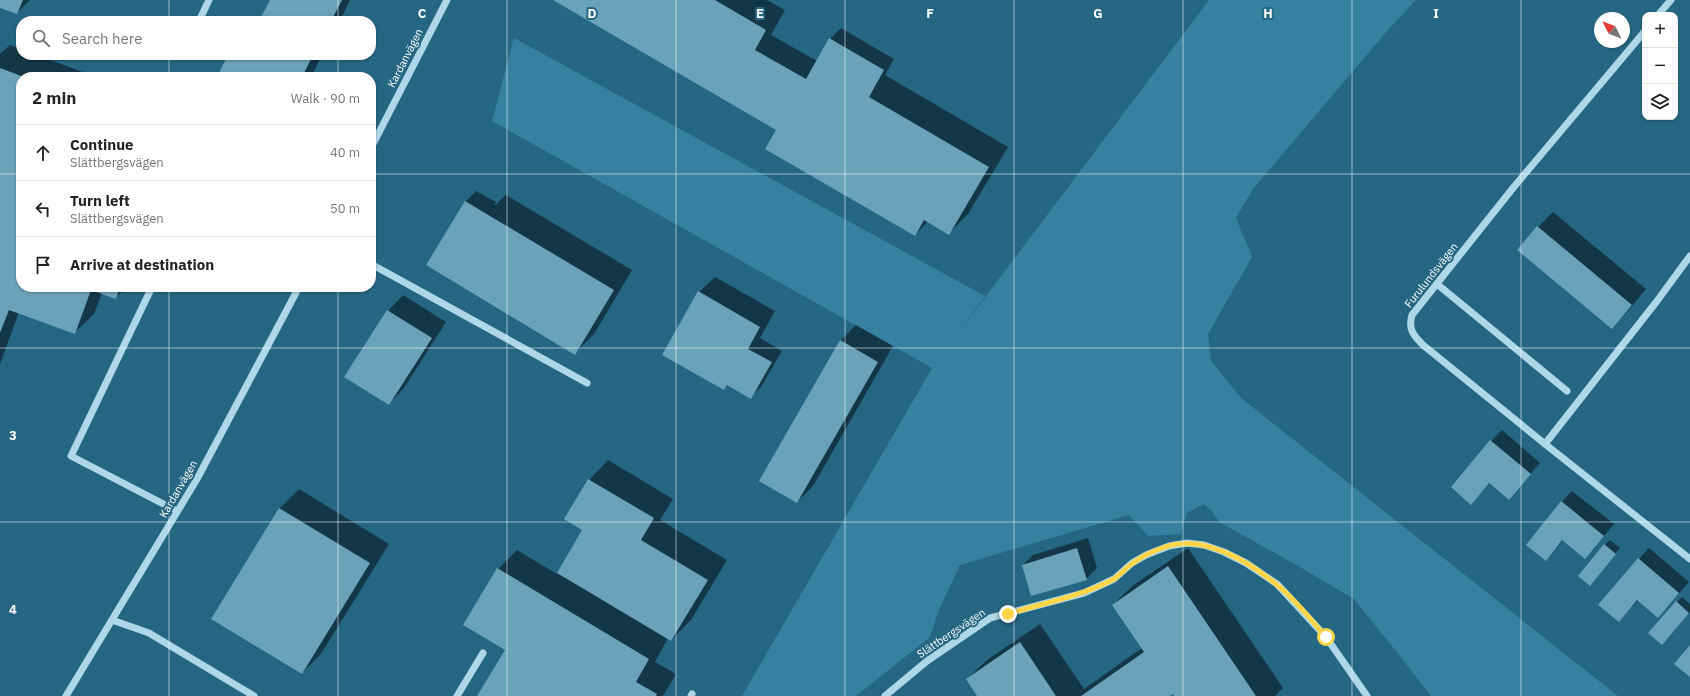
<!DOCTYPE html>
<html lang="en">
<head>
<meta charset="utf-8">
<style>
	:root { --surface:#fff; --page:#f6f6f6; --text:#222; --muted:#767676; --line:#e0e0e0 }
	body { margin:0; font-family:"IBM Plex Sans",sans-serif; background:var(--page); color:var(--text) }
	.controls { position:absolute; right:12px; top:12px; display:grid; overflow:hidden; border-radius:8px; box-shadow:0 1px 3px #0004 }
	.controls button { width:36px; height:36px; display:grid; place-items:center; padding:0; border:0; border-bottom:1px solid var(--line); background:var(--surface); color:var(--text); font:20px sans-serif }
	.compass { position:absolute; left:1594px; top:12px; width:36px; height:36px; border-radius:50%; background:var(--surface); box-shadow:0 1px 3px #0004; rotate:312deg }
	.stop { position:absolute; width:12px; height:12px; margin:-9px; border:3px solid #ffd54a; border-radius:50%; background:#fff }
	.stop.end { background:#ffd54a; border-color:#fff; box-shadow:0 1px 4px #0008 }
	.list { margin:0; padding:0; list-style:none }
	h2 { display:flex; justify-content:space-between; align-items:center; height:52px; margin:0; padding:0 16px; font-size:17px }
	h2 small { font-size:13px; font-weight:400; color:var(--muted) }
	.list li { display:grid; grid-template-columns:26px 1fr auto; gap:12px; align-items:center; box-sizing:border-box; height:56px; padding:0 16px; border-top:1px solid var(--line) }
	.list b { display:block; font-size:15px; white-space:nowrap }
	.list p { margin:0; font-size:13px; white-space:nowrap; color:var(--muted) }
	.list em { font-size:13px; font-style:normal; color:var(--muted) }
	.icon { flex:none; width:22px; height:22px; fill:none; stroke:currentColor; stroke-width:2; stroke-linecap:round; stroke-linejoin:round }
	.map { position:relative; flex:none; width:1690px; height:696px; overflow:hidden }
	.search { position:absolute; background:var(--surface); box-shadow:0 1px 3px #0004; left:16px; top:16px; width:360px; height:44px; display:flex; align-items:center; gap:10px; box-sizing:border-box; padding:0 14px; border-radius:16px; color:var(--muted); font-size:15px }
	.panel { position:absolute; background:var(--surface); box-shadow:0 1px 3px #0004; left:16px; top:72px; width:360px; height:220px; border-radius:16px }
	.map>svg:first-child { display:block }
	.green { fill:#35819f }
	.shadow { fill:#0007 }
	.building { fill:#6aa2b9 }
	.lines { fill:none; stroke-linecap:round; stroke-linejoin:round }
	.minor { stroke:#aed7e7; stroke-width:7 }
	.route { stroke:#ffd54a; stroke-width:5 }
	.grid { fill:none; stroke:#fff; stroke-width:1; stroke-opacity:0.55 }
	.labels { text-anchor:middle; stroke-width:4; stroke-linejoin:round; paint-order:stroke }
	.street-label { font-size:11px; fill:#fff; stroke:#256783 }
	.grid-label { font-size:13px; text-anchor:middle; font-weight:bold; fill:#fff; stroke:#256783; stroke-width:4; stroke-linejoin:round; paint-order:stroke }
</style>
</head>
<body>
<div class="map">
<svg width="1690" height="696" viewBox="0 0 1690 696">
	<rect width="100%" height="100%" fill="#256783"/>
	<polygon class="green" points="1209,0 1416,0 1387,31 1253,189 1236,218 1252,257 1208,334 1211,361 1241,398 1618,696 1431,696 1396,651 1354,599 1300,567 1219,522 1212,511 1204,504 1187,513 1181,534 1148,536 1129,515 960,565 938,612 930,637 856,696 742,696 932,368 492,121 514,38 985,296 956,336"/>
	<g class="shadow">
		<polygon points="0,0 30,0 17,13 0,7"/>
		<polygon points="271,0 350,0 340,21 260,21"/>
		<polygon points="556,0 767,0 785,10 771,35 817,61 830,39 841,28 894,59 885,75 1008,147 968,214 949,233 928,221 915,235 777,129"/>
		<polygon points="10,45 21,49 21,55 37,55 88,74 87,77 21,77 21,287 126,287 116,298 102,293 94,314 74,333 19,312 0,364 0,54"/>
		<polygon points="229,55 322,55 311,77 220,77"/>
		<polygon points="476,191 496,202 494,206 506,195 632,270 594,334 575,353 427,265 466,201"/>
		<polygon points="1553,212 1646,289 1627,312 1612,328 1538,227"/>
		<polygon points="715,277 775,311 760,338 782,351 761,387 750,397 728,385 724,389 699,292"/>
		<polygon points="403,295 446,322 404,388 389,404 388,311"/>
		<polygon points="856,325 893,346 813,486 797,502 840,341"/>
		<polygon points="1502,430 1540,463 1508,499 1489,483 1471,503 1491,441"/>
		<polygon points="608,460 673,499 660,520 727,560 691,620 671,640 668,638 655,662 676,674 663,696 478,696 506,649 498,569 517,550 557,574 584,530 589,480"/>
		<polygon points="299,489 389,544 321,654 302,673 213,618 280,508"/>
		<polygon points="1572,491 1614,524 1585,558 1563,540 1546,559 1562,502"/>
		<polygon points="1088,538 1097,568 1086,579 1023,565 1033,555"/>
		<polygon points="1610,540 1620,548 1595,579 1605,545"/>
		<polygon points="1188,548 1283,688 1275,696 1175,696 1173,693 1168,696 978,696 967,679 987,660 1040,624 1084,689 1142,648 1113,605 1132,586"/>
		<polygon points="1649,548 1689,582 1658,617 1638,600 1619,621 1639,559"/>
		<polygon points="1682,597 1690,604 1690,612 1667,638 1677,602"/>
	</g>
	<g class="building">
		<polygon points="0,0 23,0 17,14 0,8"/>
		<polygon points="270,0 342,0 331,21 259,21"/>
		<polygon points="553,0 715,0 766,30 755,50 806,79 829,38 884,70 869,97 989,167 949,235 924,220 915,236 765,149 776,130"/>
		<polygon points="228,55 313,55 302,77 217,77"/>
		<polygon points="0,68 24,77 21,77 21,287 120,287 116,299 91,290 75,334 9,310 0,333"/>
		<polygon points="465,201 614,290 575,355 426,265"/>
		<polygon points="1537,226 1632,305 1612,329 1517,250"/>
		<polygon points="698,291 760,327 748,349 772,362 751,399 727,385 724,390 662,355"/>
		<polygon points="387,310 432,338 389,405 344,377"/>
		<polygon points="840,340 878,362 797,503 759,481"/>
		<polygon points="1490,440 1531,474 1509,500 1489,483 1471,505 1451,487"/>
		<polygon points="588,479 654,518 641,540 708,580 671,641 557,573 582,530 564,519"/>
		<polygon points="1561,501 1604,536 1585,559 1562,540 1546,561 1526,545"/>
		<polygon points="279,508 370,563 302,674 211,619"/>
		<polygon points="1604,544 1616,554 1590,586 1578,576"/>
		<polygon points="1077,548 1087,580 1031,596 1022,565"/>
		<polygon points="1638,558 1679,593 1658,618 1637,600 1619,622 1598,605"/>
		<polygon points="1168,566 1256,696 1174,696 1173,694 1170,696 1081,696 1144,652 1112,605"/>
		<polygon points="497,568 649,659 636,682 657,694 656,696 477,696 505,650 463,625"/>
		<polygon points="1676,601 1689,613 1662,645 1648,633"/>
		<polygon points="1020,642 1056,696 977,696 966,679"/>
		<polygon points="1690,645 1690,677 1674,664"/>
	</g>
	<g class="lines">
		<g class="minor">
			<polyline points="1658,15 1671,0"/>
			<polyline points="199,21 209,0"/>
			<path d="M 1645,31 L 1513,188 L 1412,315 C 1408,329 1413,335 1423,345 L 1545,444 L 1690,559"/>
			<polyline points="371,148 447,0"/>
			<polyline points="371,264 587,383"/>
			<polyline points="1437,284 1567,391"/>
			<polyline points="152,287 71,456 177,511"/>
			<polyline points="1545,444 1657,301 1690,256"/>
			<polyline points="112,620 149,633 254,696"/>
			<polyline points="66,696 197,479 299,287"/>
			<polyline points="457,696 483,653"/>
			<polyline points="691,696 692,694"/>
			<polyline points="885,696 927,661 990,618 1084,593 1114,579 1132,563 1146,555 1169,546 1187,543 1204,545 1224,552 1246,563 1277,584 1326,637 1367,696"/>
		</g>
	</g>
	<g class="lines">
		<path class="route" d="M 1008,614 C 1043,603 1079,597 1112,580 C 1120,576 1125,568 1133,563 C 1143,555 1156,550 1168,546 C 1205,535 1249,562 1276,584 C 1295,599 1310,619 1326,637"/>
	</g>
	<path class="grid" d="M 169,0 L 169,21M 338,0 L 338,21M 507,0 L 507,696M 676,0 L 676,696M 845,0 L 845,696M 1014,0 L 1014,696M 1183,0 L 1183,696M 1352,0 L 1352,696M 1521,0 L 1521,696M 169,55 L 169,77M 338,55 L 338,77M 0,174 L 21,174M 371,174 L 1690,174M 169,287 L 169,696M 338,287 L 338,696M 0,348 L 1690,348M 0,522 L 1690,522"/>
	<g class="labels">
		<g class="street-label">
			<text transform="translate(405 58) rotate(-63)" y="4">Kardanvägen</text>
			<text transform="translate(1431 275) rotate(-52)" y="4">Furulundsvägen</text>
			<text transform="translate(178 489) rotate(-60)" y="4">Kardanvägen</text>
			<text transform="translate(951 633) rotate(-34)" y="4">Slättbergsvägen</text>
		</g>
	</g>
	<g class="grid-label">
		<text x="422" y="18">C</text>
		<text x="592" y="18">D</text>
		<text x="760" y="18">E</text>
		<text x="930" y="18">F</text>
		<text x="1098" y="18">G</text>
		<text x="1268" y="18">H</text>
		<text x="1436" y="18">I</text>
		<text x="13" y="440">3</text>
		<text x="13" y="614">4</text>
	</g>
</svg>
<div class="controls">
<button>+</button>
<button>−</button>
<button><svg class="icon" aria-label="layers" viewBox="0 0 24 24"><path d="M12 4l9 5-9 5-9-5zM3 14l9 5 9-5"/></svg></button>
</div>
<svg class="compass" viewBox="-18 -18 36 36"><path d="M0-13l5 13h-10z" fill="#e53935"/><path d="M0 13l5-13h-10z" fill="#767676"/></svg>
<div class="stop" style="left:1326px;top:637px"></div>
<div class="stop end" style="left:1008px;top:614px"></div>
<div class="search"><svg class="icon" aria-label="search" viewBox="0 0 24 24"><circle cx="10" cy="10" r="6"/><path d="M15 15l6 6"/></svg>Search here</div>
<section class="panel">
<h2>2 min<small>Walk · 90 m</small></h2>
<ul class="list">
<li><svg class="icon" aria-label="ahead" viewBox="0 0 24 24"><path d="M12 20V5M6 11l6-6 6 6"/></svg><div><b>Continue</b><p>Slättbergsvägen</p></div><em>40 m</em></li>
<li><svg class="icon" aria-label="left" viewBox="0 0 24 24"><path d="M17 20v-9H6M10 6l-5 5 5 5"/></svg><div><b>Turn left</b><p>Slättbergsvägen</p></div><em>50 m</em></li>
<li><svg class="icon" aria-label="arrive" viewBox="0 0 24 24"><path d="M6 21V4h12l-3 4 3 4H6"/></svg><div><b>Arrive at destination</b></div></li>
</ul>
</section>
</div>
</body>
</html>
